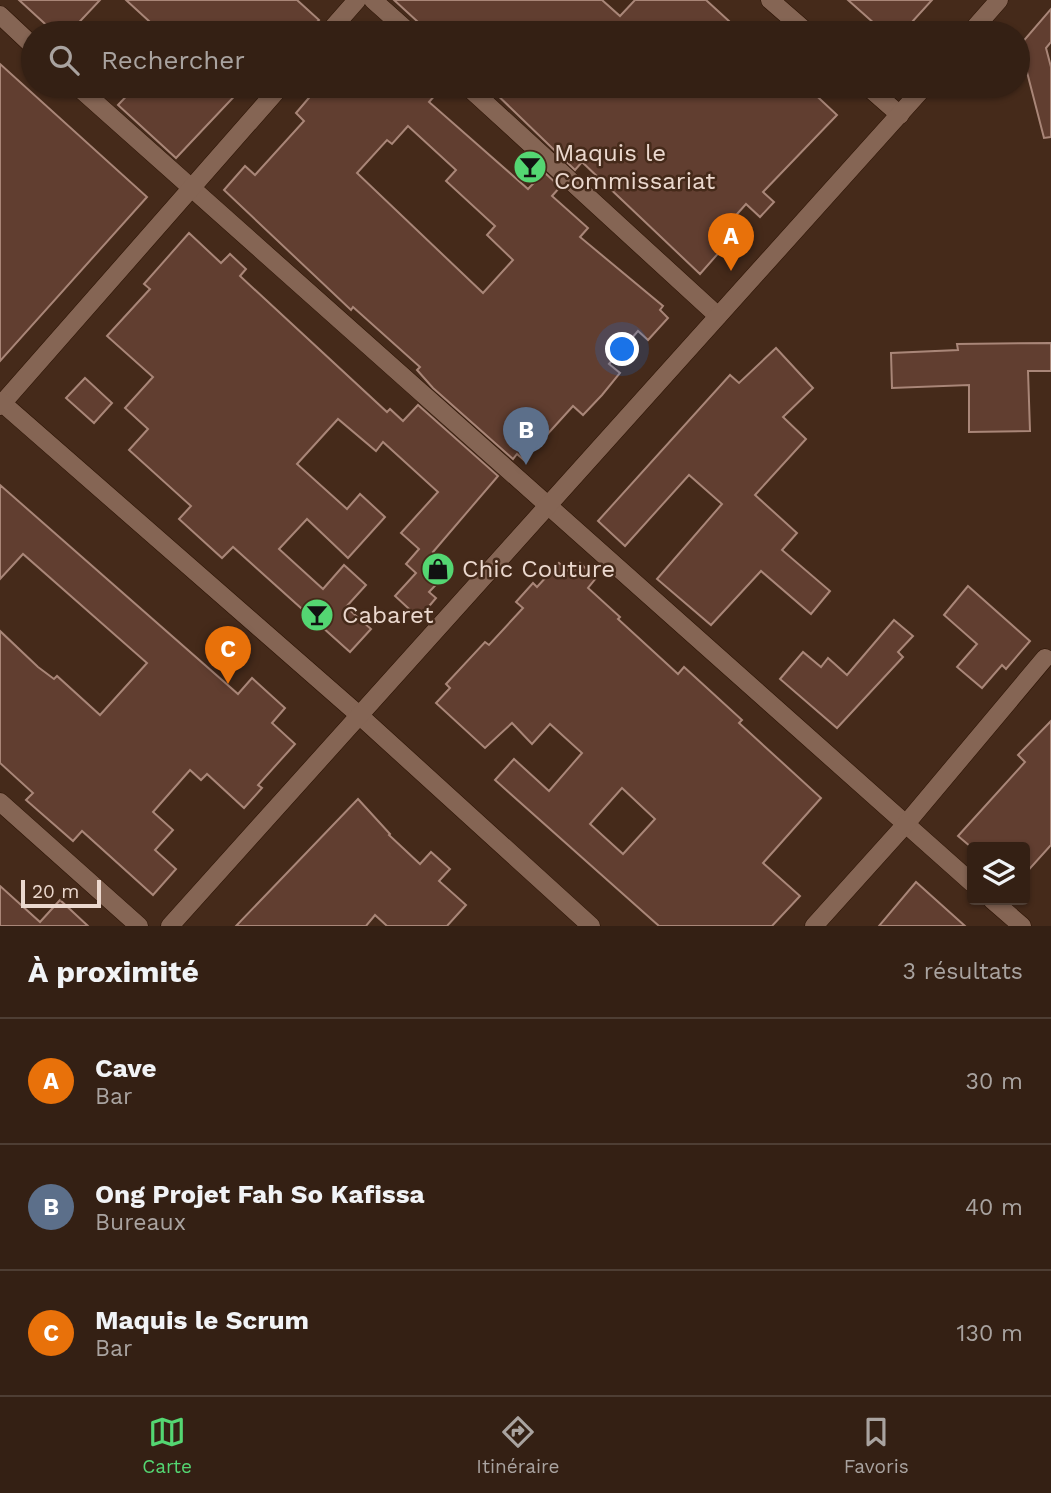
<!DOCTYPE html>
<html lang="fr">
<head>
<meta charset="utf-8">
<style>
	:root { --surface:#342014; --page:#3c281d; --text:#f1f3f6; --muted:#a9a3a0; --line:#4e3e34; --accent:#54d672 }
	body { margin:0; font-family:"Work Sans",sans-serif; background:var(--page); color:var(--text) }
	.controls { position:absolute; right:21px; bottom:21px; display:grid; overflow:hidden; border-radius:7px; box-shadow:0 2px 5px #0004 }
	.controls button { width:63px; height:63px; display:grid; place-items:center; padding:0; border:0; border-bottom:2px solid var(--line); background:var(--surface); color:var(--text); font:35px sans-serif }
	.scale { position:absolute; left:21px; bottom:18px; width:80px; box-sizing:border-box; padding-left:7px; border:4px solid #ebd8ce; border-top:0; font-size:19px; line-height:24px; white-space:nowrap; color:#ebd8ce; -webkit-text-stroke:5px #452a1a; paint-order:stroke }
	.you { position:absolute; left:623px; top:350px; width:24px; height:24px; margin:-18px; border:5px solid #fff; border-radius:50%; background:#1a73e8; box-shadow:0 0 0 10px #1a73e833 }
	.badge { display:grid; place-items:center; width:46px; height:46px; border-radius:50%; background:var(--accent); color:#fff; font-size:23px; font-weight:700 }
	.pin { position:absolute; translate:-50% -58px; filter:drop-shadow(0 2px 4px #0008) }
	.pin::after { content:''; position:absolute; top:37px; width:24px; height:21px; background:inherit; clip-path:polygon(0 0,100% 0,50% 100%) }
	.list { margin:0; padding:0; list-style:none }
	h2 { display:flex; justify-content:space-between; align-items:center; height:91px; margin:0; padding:0 28px; font-size:30px }
	h2 small { font-size:23px; font-weight:400; color:var(--muted) }
	.list li { display:grid; grid-template-columns:46px 1fr auto; gap:21px; align-items:center; box-sizing:border-box; height:126px; padding:0 28px; border-top:2px solid var(--line) }
	.list b { display:block; font-size:26px; white-space:nowrap }
	.list p { margin:0; font-size:23px; white-space:nowrap; color:var(--muted) }
	.list em { font-size:23px; font-style:normal; color:var(--muted) }
	.icon { flex:none; width:38px; height:38px; fill:none; stroke:currentColor; stroke-width:2; stroke-linecap:round; stroke-linejoin:round }
	.map { position:relative; flex:none; width:1051px; height:926px; overflow:hidden }
	.search { position:absolute; background:var(--surface); box-shadow:0 2px 5px #0004; left:21px; right:21px; top:21px; height:77px; display:flex; align-items:center; gap:18px; box-sizing:border-box; padding:0 24px; border-radius:38px; color:var(--muted); font-size:26px }
	.sheet { height:469px; background:var(--surface) }
	nav { display:flex; justify-content:space-around; align-items:center; box-sizing:border-box; height:98px; border-top:2px solid var(--line); background:var(--surface); font-size:19px; color:var(--muted) }
	nav a { display:grid; justify-items:center; gap:4px }
	nav .on { color:var(--accent) }
	.map>svg:first-child { display:block }
	.building { fill:#613e30; stroke:#a98678; stroke-width:2; fill-rule:evenodd }
	.lines { fill:none; stroke-linecap:round; stroke-linejoin:round }
	.street-casing { stroke:#2b1203; stroke-width:19 }
	.secondary-casing { stroke:#2b1203; stroke-width:19 }
	.street { stroke:#856554; stroke-width:18 }
	.secondary { stroke:#856554; stroke-width:18 }
	.labels { text-anchor:middle; stroke-width:5; stroke-linejoin:round; paint-order:stroke }
	.poi-label { font-size:24px; fill:#ebd8ce; stroke:#452a1a; text-anchor:start }
</style>
</head>
<body>
<div class="map">
<svg width="1051" height="926" viewBox="0 0 1051 926">
	<rect width="100%" height="100%" fill="#452a1a"/>
	<g class="building">
		<polygon points="19,0 100,0 69,33 55,33"/>
		<polygon points="126,0 297,0 319,20 306,33 162,33"/>
		<polygon points="394,0 602,0 620,16 635,0 706,0 742,33 430,33"/>
		<polygon points="848,0 932,0 902,33 885,33"/>
		<polygon points="1051,9 1051,42 1046,48 1051,67 1051,137 1044,138 1020,45"/>
		<polygon points="0,64 147,197 0,361"/>
		<polygon points="136,86 244,86 176,158 118,105"/>
		<path d="M 319,86 L 443,86 L 429,102 L 528,189 L 544,172 L 560,187 L 552,196 L 588,228 L 580,237 L 663,306 L 660,310 L 668,318 L 648,340 L 638,331 L 609,364 L 620,373 L 602,395 L 583,415 L 573,406 L 524,460 L 517,454 L 513,459 L 433,388 L 417,370 L 420,367 L 353,307 L 351,310 L 224,190 L 245,166 L 255,175 L 304,121 L 296,113 ZM 408,126 L 456,170 L 446,181 L 495,226 L 487,235 L 513,260 L 483,293 L 357,173 L 387,140 L 392,144 Z"/>
		<polygon points="488,86 806,86 837,115 763,192 774,202 760,217 746,204 713,241 722,249 700,274 582,162 575,170"/>
		<polygon points="189,233 221,263 230,254 246,269 240,276 387,412 390,409 403,421 418,405 498,476 433,552 452,568 429,592 436,598 419,618 395,596 416,573 406,564 419,549 401,533 438,492 383,442 376,451 338,419 297,464 347,509 360,494 385,517 348,558 307,519 279,549 323,589 344,565 366,585 346,607 371,629 350,652 233,547 222,558 179,519 191,506 129,450 148,429 125,408 153,377 107,336 150,289 144,284"/>
		<polygon points="1051,343 1051,371 1028,371 1030,431 969,432 969,385 892,388 891,353 958,350 957,344"/>
		<polygon points="776,348 813,388 783,417 806,439 755,495 797,533 782,550 830,591 811,614 761,571 711,625 657,579 722,504 689,475 625,546 598,521 730,375 739,383"/>
		<polygon points="85,378 112,403 94,423 66,398"/>
		<polygon points="0,485 238,694 252,678 285,708 272,723 295,744 258,785 262,788 244,808 207,774 201,780 190,770 153,812 173,830 155,850 176,869 153,895 82,831 73,841 26,800 33,793 0,763 0,631 38,667 54,679 57,676 100,715 147,663 23,554 0,579"/>
		<path d="M 559,563 L 571,573 L 580,563 L 596,578 L 588,588 L 620,617 L 618,619 L 678,674 L 684,667 L 742,720 L 739,723 L 821,798 L 763,863 L 800,896 L 772,926 L 659,926 L 495,780 L 514,759 L 549,791 L 582,753 L 550,724 L 532,744 L 512,723 L 485,748 L 436,703 L 450,688 L 446,684 L 485,642 L 489,645 L 523,608 L 516,602 L 533,583 L 537,587 ZM 622,788 L 655,819 L 623,854 L 590,824 Z"/>
		<polygon points="968,586 1030,641 1006,669 1002,665 982,688 957,667 977,644 944,615"/>
		<polygon points="894,620 913,636 898,652 903,657 837,728 780,679 803,652 821,667 828,658 847,675"/>
		<polygon points="1051,721 1051,845 1025,874 1025,847 971,847 958,836 1025,762 1018,755"/>
		<polygon points="358,799 390,834 389,835 420,864 431,852 450,869 439,881 466,905 447,926 387,926 375,915 366,926 236,926"/>
		<polygon points="916,882 965,926 879,926"/>
		<polygon points="0,886 40,922 60,900 88,926 0,926"/>
	</g>
	<g class="lines">
		<defs>
			<g id="street">
				<polyline points="373,0 410,33"/>
				<polyline points="770,0 808,33"/>
				<polyline points="0,15 33,46"/>
				<polyline points="328,33 357,0"/>
				<polyline points="77,86 972,883"/>
				<polyline points="467,86 718,316"/>
				<polyline points="867,86 900,115"/>
				<polyline points="0,406 281,86"/>
				<polyline points="0,802 139,926"/>
				<polyline points="992,900 1022,926"/>
				<polyline points="814,926 905,825 1045,658"/>
			</g>
			<g id="secondary">
				<polyline points="970,33 999,0"/>
				<polyline points="0,401 359,715 591,926"/>
				<polyline points="170,926 925,86"/>
			</g>
		</defs>
		<use href="#street" class="street-casing"/>
		<use href="#secondary" class="secondary-casing"/>
		<use href="#street" class="street"/>
		<use href="#secondary" class="secondary"/>
	</g>
	<defs>
		<symbol id="bar-disc" viewBox="-11 -11 22 22"><circle r="9.5" fill="#54d672" stroke="#452a1a"/><path d="M-6-5H6L.8 .8V4.5H3.5V6h-7V4.5H-.8V.8Z" fill="#111"/></symbol>
		<symbol id="shop-disc" viewBox="-11 -11 22 22"><circle r="9.5" fill="#54d672" stroke="#452a1a"/><path d="M-5-2.5h2.3a2.7 3.5 0 0 1 5.4 0H5L5.5 6h-11ZM-1.5-2.5h3a1.5 2.3 0 0 0-3 0Z" fill="#111"/></symbol>
	</defs>
	<g fill-rule="evenodd">
		<use href="#bar-disc" x="511" y="148" width="38" height="38"/>
		<use href="#shop-disc" x="419" y="550" width="38" height="38"/>
		<use href="#bar-disc" x="298" y="596" width="38" height="38"/>
	</g>
	<g class="labels">
		<g class="poi-label">
			<text x="554" y="161">Maquis le<tspan x="554" dy="28">Commissariat</tspan></text>
			<text x="462" y="577">Chic Couture</text>
			<text x="342" y="623">Cabaret</text>
		</g>
	</g>
</svg>
<div class="controls">
<button><svg class="icon" aria-label="layers" viewBox="0 0 24 24"><path d="M12 4l9 5-9 5-9-5zM3 14l9 5 9-5"/></svg></button>
</div>
<div class="scale">20 m</div>
<div class="you"></div>
<div class="pin badge" style="left:731px;top:271px;background:#e8710a">A</div>
<div class="pin badge" style="left:526px;top:465px;background:#5c6f8a">B</div>
<div class="pin badge" style="left:228px;top:684px;background:#e8710a">C</div>
<div class="search"><svg class="icon" aria-label="search" viewBox="0 0 24 24"><circle cx="10" cy="10" r="6"/><path d="M15 15l6 6"/></svg>Rechercher</div>
</div>
<section class="sheet">
<h2>À proximité<small>3 résultats</small></h2>
<ul class="list">
<li><span class="badge" style="background:#e8710a">A</span><div><b>Cave</b><p>Bar</p></div><em>30 m</em></li>
<li><span class="badge" style="background:#5c6f8a">B</span><div><b>Ong Projet Fah So Kafissa</b><p>Bureaux</p></div><em>40 m</em></li>
<li><span class="badge" style="background:#e8710a">C</span><div><b>Maquis le Scrum</b><p>Bar</p></div><em>130 m</em></li>
</ul>
</section>
<nav>
<a class="on"><svg class="icon" aria-label="map" viewBox="0 0 24 24"><path d="M3 6l6-2 6 2 6-2v14l-6 2-6-2-6 2zM9 4v14M15 6v14"/></svg>Carte</a>
<a><svg class="icon" aria-label="directions" viewBox="0 0 24 24"><path d="M12 3l9 9-9 9-9-9zM9 14v-3h6M13 9l2 2-2 2"/></svg>Itinéraire</a>
<a><svg class="icon" aria-label="saved" viewBox="0 0 24 24"><path d="M7 4h10v16l-5-4-5 4z"/></svg>Favoris</a>
</nav>
</body>
</html>
